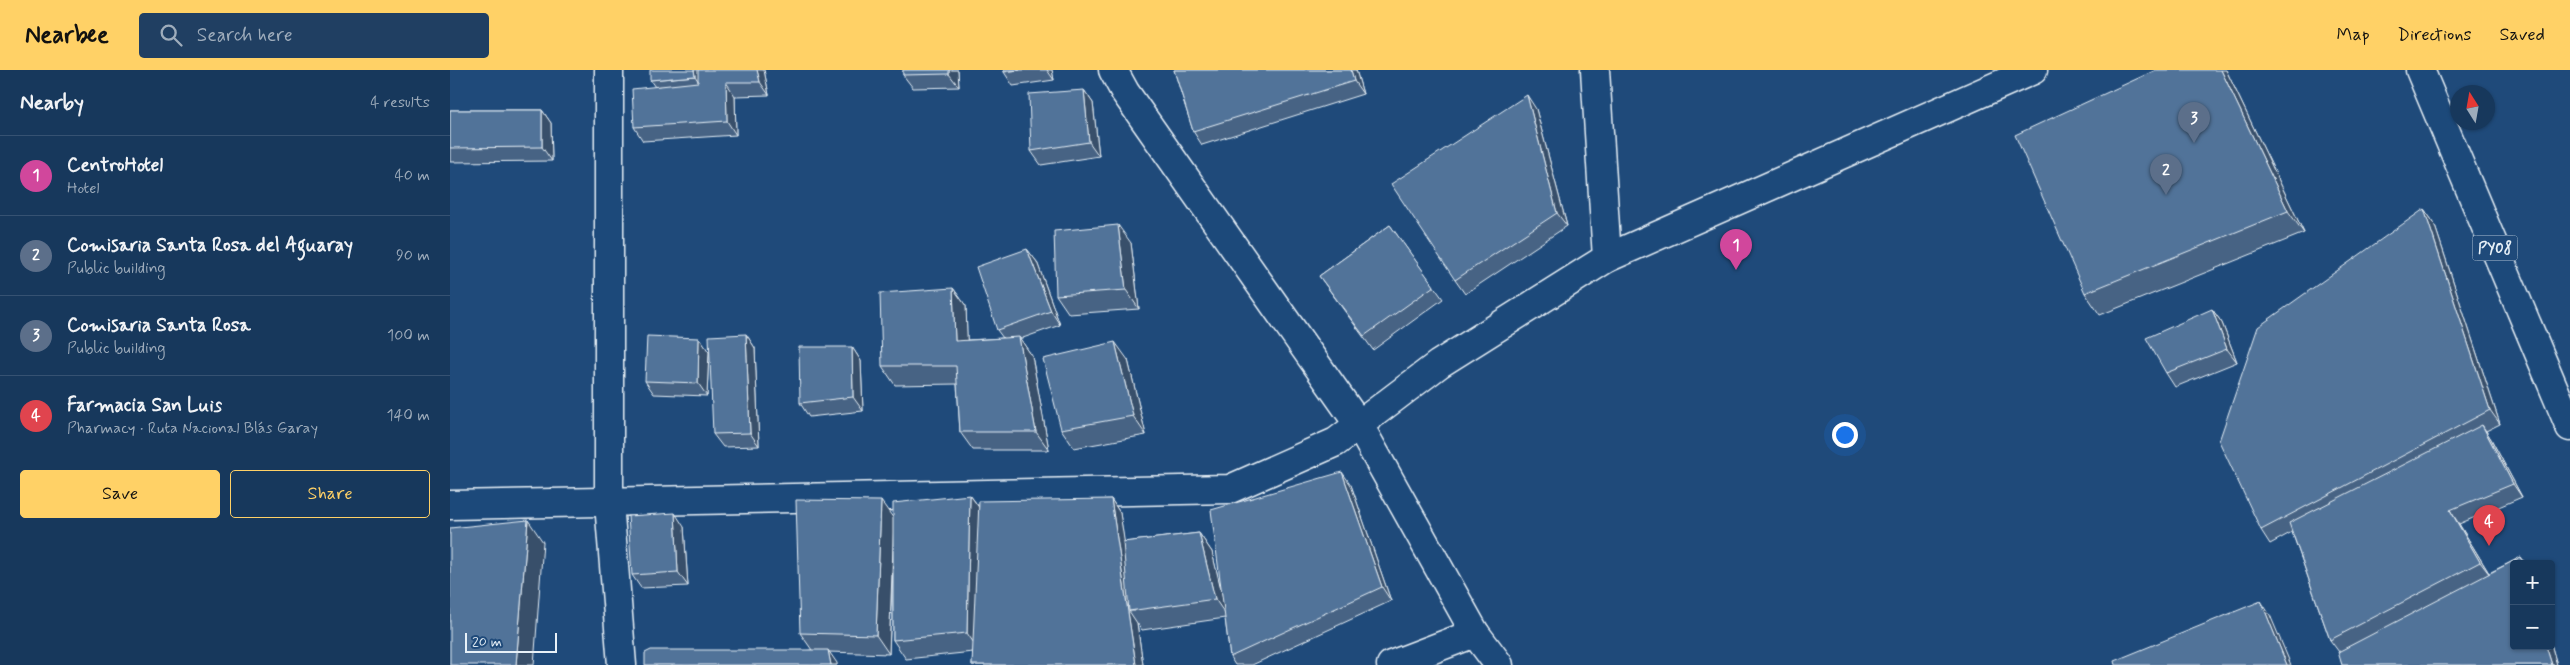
<!DOCTYPE html>
<html lang="en">
<head>
<meta charset="utf-8">
<style>
	:root { --surface:#17385c; --page:#203f62; --text:#f1f3f6; --muted:#9eacbb; --line:#365272; --accent:#ffd166 }
	body { margin:0; font-family:Mynerve,sans-serif; background:var(--page); color:var(--text) }
	.controls { position:absolute; right:15px; bottom:15px; display:grid; overflow:hidden; border-radius:5px; box-shadow:0 1px 4px #0004 }
	.controls button { width:45px; height:45px; display:grid; place-items:center; padding:0; border:0; border-bottom:1px solid var(--line); background:var(--surface); color:var(--text); font:25px sans-serif }
	.compass { position:absolute; left:2000px; top:15px; width:45px; height:45px; border-radius:50%; background:var(--surface); box-shadow:0 1px 4px #0004; rotate:349deg }
	.scale { position:absolute; left:15px; bottom:12px; width:92px; box-sizing:border-box; padding-left:5px; border:2px solid #e8f1f8; border-top:0; font-size:14px; line-height:18px; white-space:nowrap; color:#e8f1f8; -webkit-text-stroke:4px #1f4a7a; paint-order:stroke }
	.you { position:absolute; left:1394px; top:364px; width:18px; height:18px; margin:-12px; border:4px solid #fff; border-radius:50%; background:#1a73e8; box-shadow:0 0 0 8px #1a73e833 }
	.badge { display:grid; place-items:center; width:32px; height:32px; border-radius:50%; background:var(--accent); color:#fff; font-size:16px; font-weight:700 }
	.pin { position:absolute; translate:-50% -41px; filter:drop-shadow(0 1px 2px #0008) }
	.pin::after { content:''; position:absolute; top:26px; width:18px; height:15px; background:inherit; clip-path:polygon(0 0,100% 0,50% 100%) }
	.list { margin:0; padding:0; list-style:none }
	h2 { display:flex; justify-content:space-between; align-items:center; height:65px; margin:0; padding:0 20px; font-size:21px }
	h2 small { font-size:16px; font-weight:400; color:var(--muted) }
	.list li { display:grid; grid-template-columns:32px 1fr auto; gap:15px; align-items:center; box-sizing:border-box; height:80px; padding:0 20px; border-top:1px solid var(--line) }
	.list b { display:block; font-size:19px; white-space:nowrap }
	.list p { margin:0; font-size:16px; white-space:nowrap; color:var(--muted) }
	.list em { font-size:16px; font-style:normal; color:var(--muted) }
	.actions { display:flex; gap:10px; padding:15px 20px }
	.actions a { flex:1; padding:11px 0; border:1px solid var(--accent); border-radius:5px; text-align:center; font-size:18px; color:var(--accent) }
	.actions .main { background:var(--accent); color:#111 }
	.icon { flex:none; width:28px; height:28px; fill:none; stroke:currentColor; stroke-width:2; stroke-linecap:round; stroke-linejoin:round }
	.map { position:relative; flex:none; width:2120px; height:595px; overflow:hidden }
	header { display:flex; align-items:center; gap:30px; box-sizing:border-box; height:70px; padding:0 25px; background:var(--accent); color:#111 }
	header strong { font-size:24px }
	nav { display:flex; gap:28px; margin-inline-start:auto; font-size:18px }
	.search { width:350px; height:45px; background:var(--page); display:flex; align-items:center; gap:12px; box-sizing:border-box; padding:0 18px; border-radius:5px; color:var(--muted); font-size:19px }
	main { display:flex }
	aside { flex:1; background:var(--surface) }
	.map>svg:first-child { display:block }
	.lines { fill:none; stroke-linecap:round; stroke-linejoin:round }
	.minor-casing { stroke:#e8f1f8; stroke-width:31 }
	.highway-casing { stroke:#e8f1f8; stroke-width:31 }
	.minor { stroke:#1f4a7a; stroke-width:28 }
	.highway { stroke:#1f4a7a; stroke-width:28 }
	.wall { fill:#466384; stroke:#e8f1f8 }
	.shaded-wall { fill:#39506b; stroke:#e8f1f8 }
	.building { fill:#517399; stroke:#e8f1f8 }
	.labels { text-anchor:middle; stroke-width:4; stroke-linejoin:round; paint-order:stroke }
	.shield { fill:#1f4a7a; stroke:#acbfd2; stroke-width:1 }
	.shield-label { font-size:15px; font-weight:bold; fill:#e8f1f8 }
</style>
</head>
<body>
<header>
<strong>Nearbee</strong>
<div class="search"><svg class="icon" aria-label="search" viewBox="0 0 24 24"><circle cx="10" cy="10" r="6"/><path d="M15 15l6 6"/></svg>Search here</div>
<nav><a>Map</a><a>Directions</a><a>Saved</a></nav>
</header>
<main>
<aside>
<h2>Nearby<small>4 results</small></h2>
<ul class="list">
<li><span class="badge" style="background:#d1479c">1</span><div><b>CentroHotel</b><p>Hotel</p></div><em>40 m</em></li>
<li><span class="badge" style="background:#5c6f8a">2</span><div><b>Comisaria Santa Rosa del Aguaray</b><p>Public building</p></div><em>90 m</em></li>
<li><span class="badge" style="background:#5c6f8a">3</span><div><b>Comisaria Santa Rosa</b><p>Public building</p></div><em>100 m</em></li>
<li><span class="badge" style="background:#e0444e">4</span><div><b>Farmacia San Luis</b><p>Pharmacy · Ruta Nacional Blás Garay</p></div><em>140 m</em></li>
</ul>
<div class="actions"><a class="main">Save</a><a>Share</a></div>
</aside>
<div class="map">
<svg width="2120" height="595" viewBox="0 0 2120 595">
	<rect width="100%" height="100%" fill="#1f4a7a"/>
	<filter id="ink" filterUnits="userSpaceOnUse"><feTurbulence type="fractalNoise" baseFrequency=".02" numOctaves="2"/><feDisplacementMap in="SourceGraphic" scale="10" xChannelSelector="R" yChannelSelector="G"/><feConvolveMatrix kernelMatrix="1 2 1 2 8 2 1 2 1" color-interpolation-filters="sRGB"/></filter>
	<g filter="url(#ink)">
		<g class="lines">
			<defs>
				<g id="minor">
					<polyline points="159,0 159,433 172,595"/>
					<polyline points="663,0 675,22 909,355 1025,563 1049,595"/>
					<polyline points="1157,188 1583,0"/>
					<polyline points="0,435 780,419 886,372 989,294 1157,188 1145,0"/>
					<polyline points="941,595 1025,563"/>
				</g>
				<polyline id="highway" points="1970,0 2120,357"/>
			</defs>
			<use href="#minor" class="minor-casing"/>
			<use href="#highway" class="highway-casing"/>
			<use href="#minor" class="minor"/>
			<use href="#highway" class="highway"/>
		</g>
		<g class="wall">
			<polygon points="314,0 319,25 285,26 286,65 193,71 184,57 205,17 200,10"/>
			<polygon points="453,0 508,0 509,17 463,18 453,5"/>
			<polygon points="554,0 602,0 604,10 563,16 554,2"/>
			<polygon points="724,0 906,0 913,24 752,75 743,61"/>
			<polygon points="1776,0 1854,163 1650,245 1635,223"/>
			<polygon points="634,20 643,33 649,86 591,95 581,81"/>
			<polygon points="1086,39 1117,156 1015,224 1005,210"/>
			<polygon points="0,40 92,40 101,53 102,91 0,92"/>
			<polygon points="1974,139 1984,153 2050,354 2036,361 2041,369 2072,427 2009,454 2039,503 2071,487 2076,494 2064,494 2101,576 2101,574 2107,595 1892,595 1889,582 1880,570 1842,462 1820,474 1811,460"/>
			<polygon points="940,155 993,229 923,280 869,206"/>
			<polygon points="681,173 689,239 619,244 606,225"/>
			<polygon points="577,179 587,192 610,255 570,269 582,286 599,380 523,380 510,362 507,314 445,315 432,296 503,218 516,236 517,270 553,268 547,260"/>
			<polygon points="1762,239 1772,253 1787,292 1725,317 1716,303"/>
			<polygon points="296,264 305,278 309,376 273,377 263,364"/>
			<polygon points="249,268 259,282 257,326 204,324 195,311"/>
			<polygon points="402,277 411,291 413,341 359,347 350,333"/>
			<polygon points="678,290 696,365 624,378 611,359"/>
			<polygon points="901,415 941,531 802,595 785,595 780,587 775,548 692,560 687,553 693,595 522,595 523,582 456,589 443,570 443,489 439,584 379,582 387,595 195,595 362,580 350,563 443,447 520,425 529,437 661,429 670,443 674,472 749,463 762,482 771,520"/>
			<polygon points="234,457 238,516 191,518 182,505"/>
		</g>
		<g class="shaded-wall">
			<polygon points="244,0 252,0 254,20 245,6"/>
			<polygon points="307,0 314,0 319,25 310,12"/>
			<polygon points="499,0 508,0 509,17 499,4"/>
			<polygon points="597,0 602,0 604,10"/>
			<polygon points="901,0 906,0 913,24 904,11"/>
			<polygon points="1771,0 1776,0 1854,163 1838,141"/>
			<polygon points="276,12 285,26 286,65 277,51"/>
			<polygon points="634,20 643,33 649,86 639,72"/>
			<polygon points="1077,25 1086,39 1117,156 1107,143"/>
			<polygon points="92,40 101,53 102,91 92,77"/>
			<polygon points="1974,139 1984,153 2050,354 2040,340"/>
			<polygon points="668,155 681,173 689,239 676,220"/>
			<polygon points="577,179 587,192 610,255 601,241"/>
			<polygon points="503,218 516,236 518,289 505,271"/>
			<polygon points="1762,239 1772,253 1787,292 1777,279"/>
			<polygon points="296,264 305,278 309,376 300,363"/>
			<polygon points="569,267 582,286 599,380 586,362"/>
			<polygon points="249,268 259,282 257,326 248,313"/>
			<polygon points="665,272 678,290 696,365 683,346"/>
			<polygon points="402,277 411,291 413,341 403,327"/>
			<polygon points="2032,355 2041,369 2072,427 2063,414"/>
			<polygon points="892,402 901,415 941,531 932,517"/>
			<polygon points="520,425 533,443 530,582 517,563"/>
			<polygon points="661,429 670,443 685,541 679,541 687,553 693,595 686,595"/>
			<polygon points="431,431 444,449 439,584 426,565"/>
			<polygon points="2000,440 2009,454 2040,505 2030,492"/>
			<polygon points="225,443 234,457 238,516 228,502"/>
			<polygon points="78,450 93,472 84,595 66,595"/>
			<polygon points="749,463 762,482 778,548 765,529"/>
			<polygon points="2071,487 2076,494 2073,494"/>
			<polygon points="1811,531 1820,545 1841,595 1837,595"/>
			<polygon points="2101,574 2107,595 2102,595 2096,576 2101,576"/>
			<polygon points="378,580 387,593 387,595 381,595"/>
		</g>
		<g class="building">
			<polygon points="200,0 244,0 245,6 200,10"/>
			<polygon points="248,0 307,0 310,12 276,12 277,51 184,57 182,19 248,12"/>
			<polygon points="453,0 499,0 499,4 453,5"/>
			<polygon points="554,0 570,0 554,2"/>
			<polygon points="724,0 901,0 904,11 743,61"/>
			<polygon points="1706,0 1771,0 1838,141 1635,223 1565,65"/>
			<polygon points="634,20 639,72 581,81 579,24"/>
			<polygon points="1077,25 1107,143 1005,210 941,114"/>
			<polygon points="0,40 92,40 92,77 0,78"/>
			<polygon points="1974,139 2040,340 1811,460 1769,371 1808,257"/>
			<polygon points="668,155 676,220 606,225 604,161"/>
			<polygon points="940,155 984,216 914,266 869,206"/>
			<polygon points="577,179 601,241 547,260 526,197"/>
			<polygon points="503,218 505,271 569,267 586,362 510,362 506,296 432,296 430,223"/>
			<polygon points="1762,239 1777,279 1716,303 1696,268"/>
			<polygon points="296,264 300,363 263,364 259,266"/>
			<polygon points="197,266 249,268 248,313 195,311"/>
			<polygon points="665,272 683,346 611,359 593,289"/>
			<polygon points="349,277 402,277 403,327 350,333"/>
			<polygon points="2032,355 2063,414 2000,440 2030,492 1880,570 1839,453"/>
			<polygon points="892,402 932,517 780,587 761,440"/>
			<polygon points="520,425 517,563 443,570 443,433"/>
			<polygon points="661,429 686,595 522,595 529,431"/>
			<polygon points="346,430 431,431 426,565 350,563"/>
			<polygon points="225,443 228,502 182,505 178,446"/>
			<polygon points="78,450 66,595 0,595 0,458"/>
			<polygon points="749,463 765,529 679,541 673,472"/>
			<polygon points="2071,487 2073,494 2064,494 2064,576 2096,576 2102,595 1892,595 1888,582"/>
			<polygon points="1811,531 1837,595 1665,595 1664,591"/>
			<polygon points="201,580 378,580 381,595 195,595 195,583"/>
		</g>
	</g>
	<g class="labels">
		<rect class="shield" x="2022.5" y="165.5" width="45" height="25" rx="4"/>
		<g class="shield-label">
			<text x="2045" y="183">PY08</text>
		</g>
	</g>
</svg>
<div class="controls">
<button>+</button>
<button>−</button>
</div>
<svg class="compass" viewBox="-18 -18 36 36"><path d="M0-13l5 13h-10z" fill="#e53935"/><path d="M0 13l5-13h-10z" fill="#9eacbb"/></svg>
<div class="scale">20 m</div>
<div class="you"></div>
<div class="pin badge" style="left:1286px;top:200px;background:#d1479c">1</div>
<div class="pin badge" style="left:1716px;top:125px;background:#5c6f8a">2</div>
<div class="pin badge" style="left:1744px;top:73px;background:#5c6f8a">3</div>
<div class="pin badge" style="left:2039px;top:476px;background:#e0444e">4</div>
</div>
</main>
</body>
</html>
